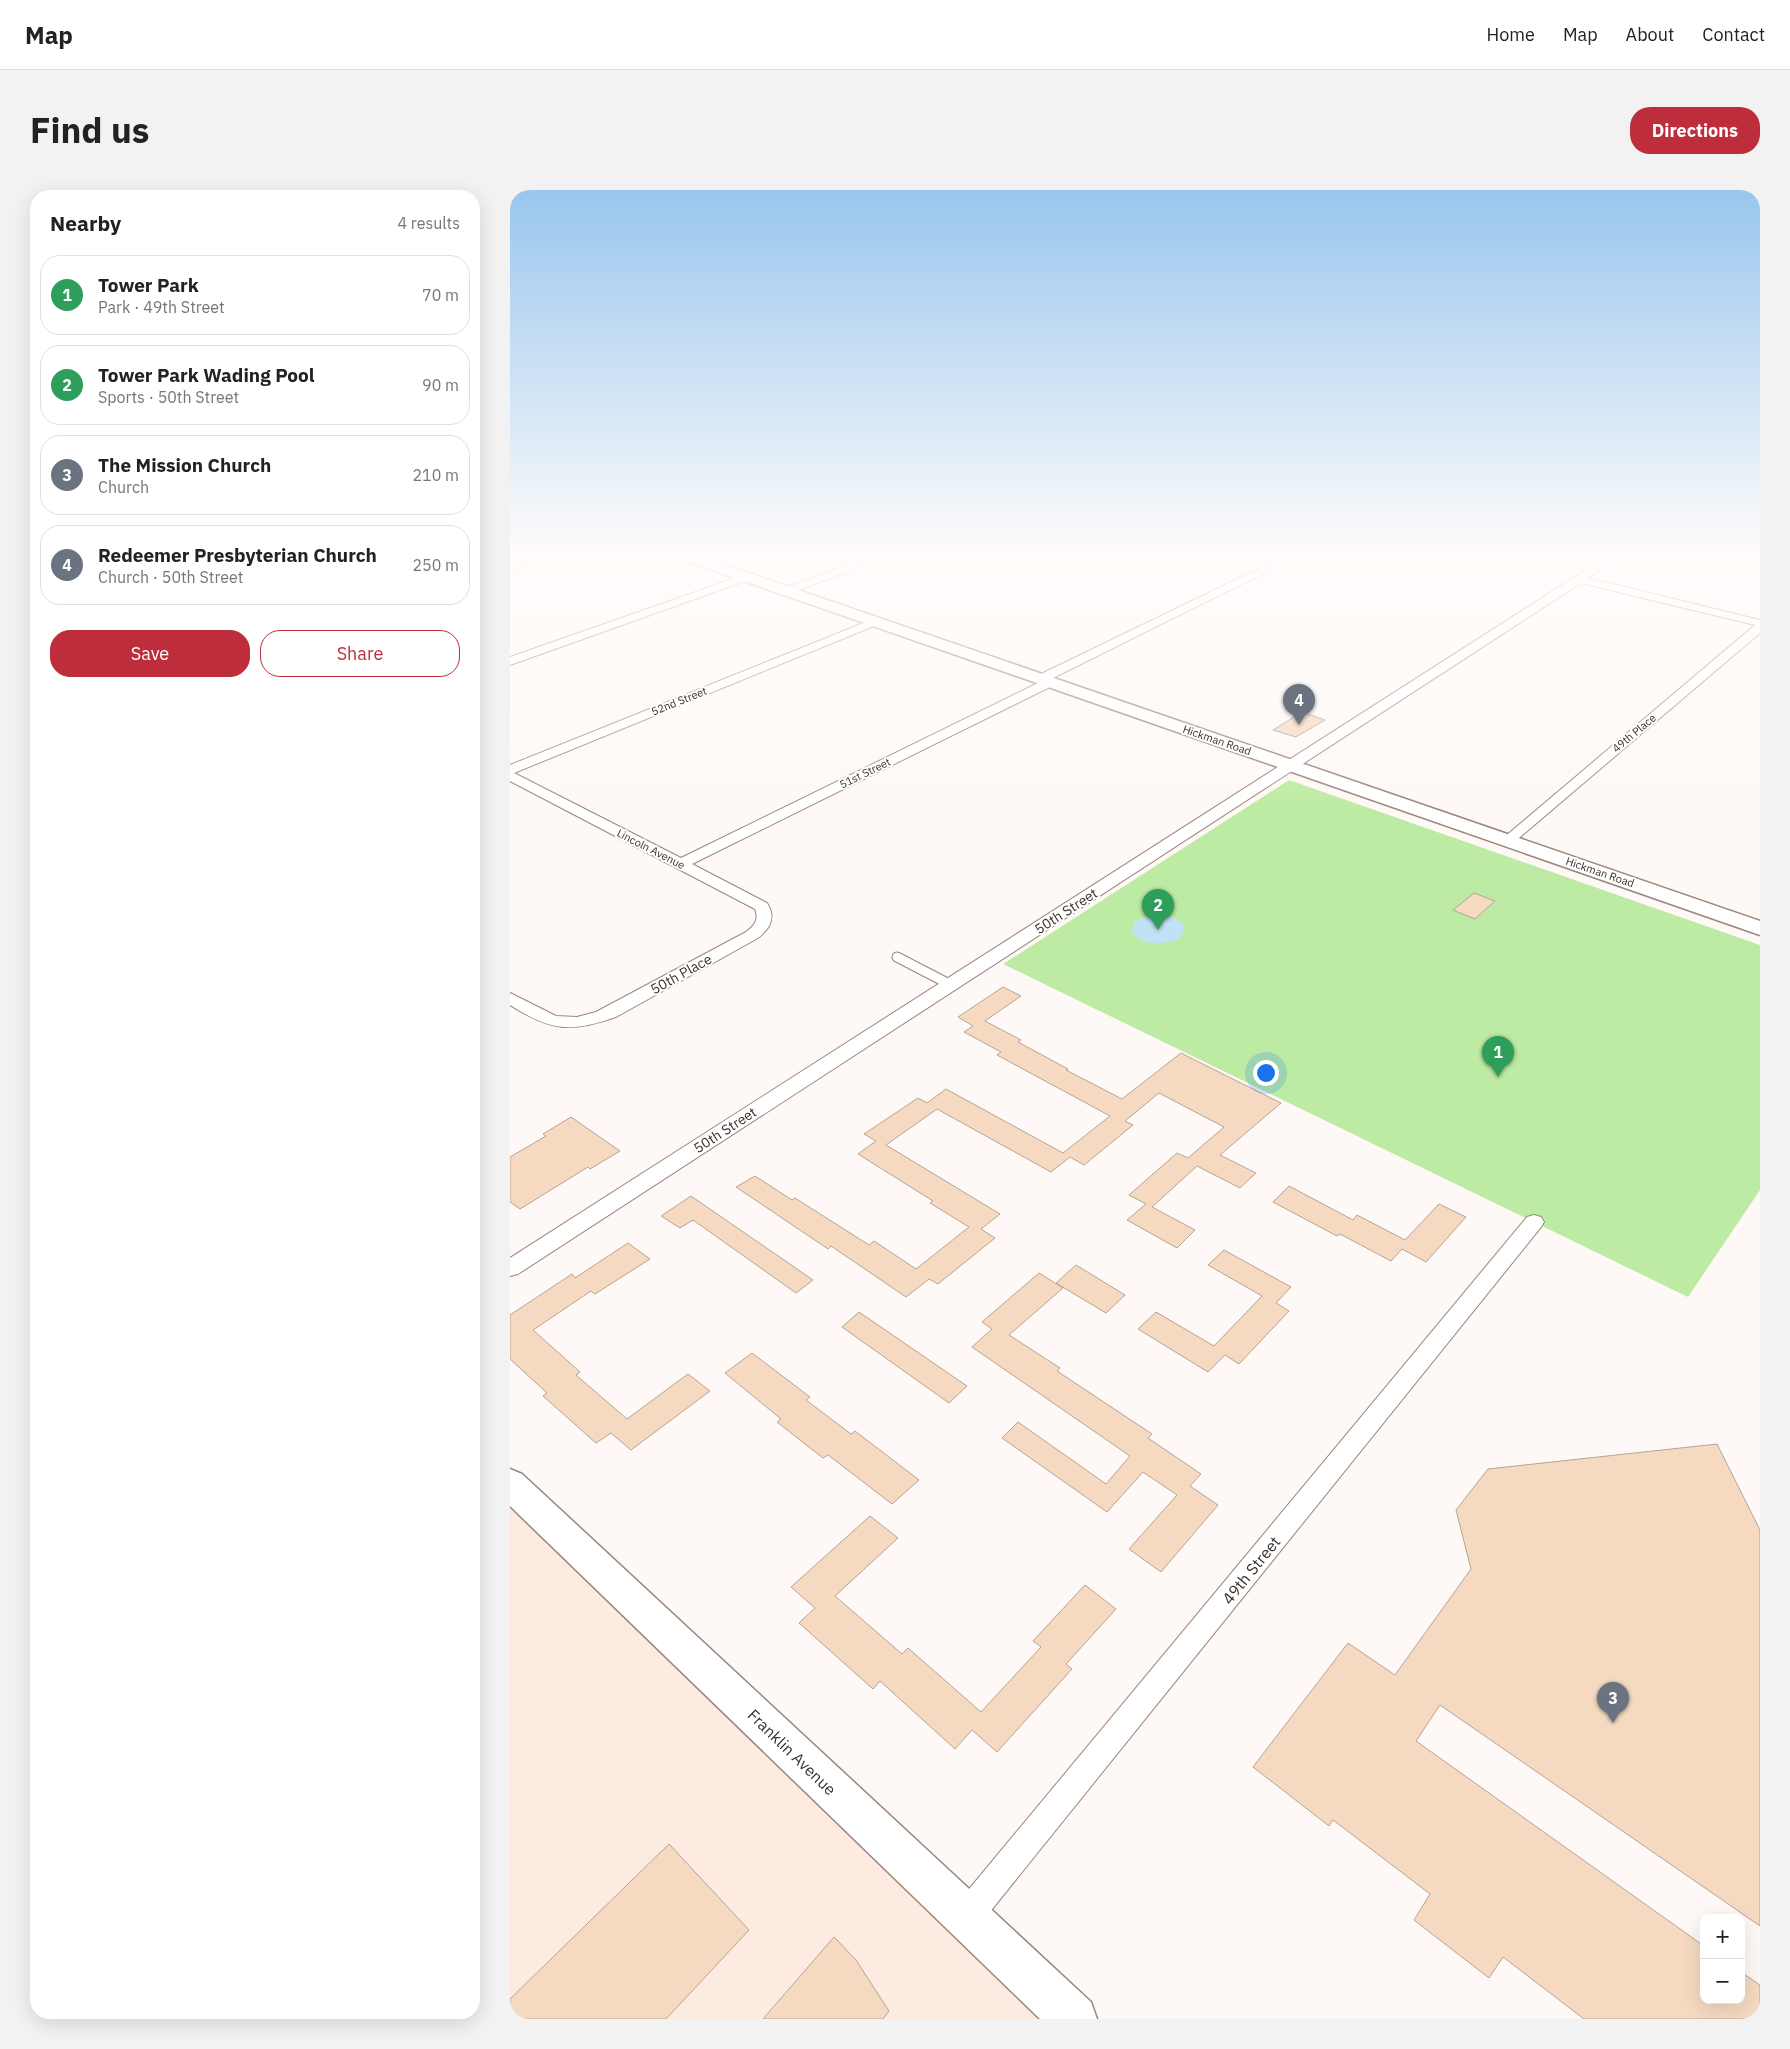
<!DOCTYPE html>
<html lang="en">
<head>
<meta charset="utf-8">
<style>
	:root { --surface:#fff; --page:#f2f2f2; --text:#222; --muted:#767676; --line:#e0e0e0; --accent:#be2d3c }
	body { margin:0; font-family:"IBM Plex Sans",sans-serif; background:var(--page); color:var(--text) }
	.controls { position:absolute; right:15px; bottom:15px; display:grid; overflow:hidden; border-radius:10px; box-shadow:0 5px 20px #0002 }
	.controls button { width:45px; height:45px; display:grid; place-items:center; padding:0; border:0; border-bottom:1px solid var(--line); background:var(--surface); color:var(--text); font:25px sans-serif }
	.you { position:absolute; left:755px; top:882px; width:18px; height:18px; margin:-12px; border:4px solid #fff; border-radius:50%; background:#1a73e8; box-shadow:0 0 0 8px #1a73e833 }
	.badge { display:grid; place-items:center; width:32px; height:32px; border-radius:50%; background:var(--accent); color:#fff; font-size:16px; font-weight:700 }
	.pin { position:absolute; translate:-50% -41px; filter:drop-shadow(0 1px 2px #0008) }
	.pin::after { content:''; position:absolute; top:26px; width:18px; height:15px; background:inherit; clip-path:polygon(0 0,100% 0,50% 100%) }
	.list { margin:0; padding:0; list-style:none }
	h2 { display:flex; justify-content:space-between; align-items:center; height:65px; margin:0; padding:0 20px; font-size:21px }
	h2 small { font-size:16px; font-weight:400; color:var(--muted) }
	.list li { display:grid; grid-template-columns:32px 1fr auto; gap:15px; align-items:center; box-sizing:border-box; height:80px; margin:0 10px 10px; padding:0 10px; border:1px solid var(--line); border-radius:20px }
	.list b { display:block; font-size:19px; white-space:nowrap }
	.list p { margin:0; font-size:16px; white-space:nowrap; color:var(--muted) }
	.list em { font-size:16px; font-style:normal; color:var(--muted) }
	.actions { display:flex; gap:10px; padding:15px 20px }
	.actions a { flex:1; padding:11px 0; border:1px solid var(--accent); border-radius:20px; text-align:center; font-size:18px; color:var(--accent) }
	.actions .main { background:var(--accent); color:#fff }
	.map { position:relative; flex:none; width:1250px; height:1829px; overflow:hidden; border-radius:20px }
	header { display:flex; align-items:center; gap:30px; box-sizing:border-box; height:70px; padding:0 25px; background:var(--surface); border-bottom:1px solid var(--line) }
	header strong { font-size:24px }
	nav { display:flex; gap:28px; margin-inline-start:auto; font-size:18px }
	.intro { display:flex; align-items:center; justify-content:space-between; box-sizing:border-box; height:120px; padding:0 30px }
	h1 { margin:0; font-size:35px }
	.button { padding:12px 22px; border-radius:20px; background:var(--accent); color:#fff; font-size:18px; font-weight:700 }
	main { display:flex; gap:30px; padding:0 30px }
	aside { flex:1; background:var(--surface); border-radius:20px; box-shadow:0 5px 20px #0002 }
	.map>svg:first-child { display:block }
	.built { fill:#fdebe1 }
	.green { fill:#bdeba3 }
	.water { fill:#c2e1f7 }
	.building { fill:#f5dac1; stroke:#b5a495 }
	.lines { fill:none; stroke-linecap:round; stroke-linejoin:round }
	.lane-far1-casing { stroke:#9a867b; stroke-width:6 }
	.lane-casing { stroke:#9a867b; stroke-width:11 }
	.street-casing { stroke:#9a867b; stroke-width:2 }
	.secondary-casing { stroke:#9a867b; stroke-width:3 }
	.lane-far1 { stroke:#fff; stroke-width:5 }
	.lane { stroke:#fff; stroke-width:9 }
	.street { fill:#fff; fill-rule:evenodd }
	.secondary { fill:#fff; fill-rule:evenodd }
	.labels { text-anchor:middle; stroke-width:4; stroke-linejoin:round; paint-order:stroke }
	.far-street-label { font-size:11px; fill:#39312c; stroke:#fff }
	.street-label { font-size:14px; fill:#39312c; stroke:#fff }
	.near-street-label { font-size:16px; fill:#39312c; stroke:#fff }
</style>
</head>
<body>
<header>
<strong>Map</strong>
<nav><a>Home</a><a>Map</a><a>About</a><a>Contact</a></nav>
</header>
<div class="intro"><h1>Find us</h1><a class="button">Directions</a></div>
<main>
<aside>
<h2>Nearby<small>4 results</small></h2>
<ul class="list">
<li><span class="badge" style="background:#2e9e5b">1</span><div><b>Tower Park</b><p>Park · 49th Street</p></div><em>70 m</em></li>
<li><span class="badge" style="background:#2e9e5b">2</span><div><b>Tower Park Wading Pool</b><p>Sports · 50th Street</p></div><em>90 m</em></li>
<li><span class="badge" style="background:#6b7280">3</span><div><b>The Mission Church</b><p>Church</p></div><em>210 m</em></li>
<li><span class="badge" style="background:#6b7280">4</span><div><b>Redeemer Presbyterian Church</b><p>Church · 50th Street</p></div><em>250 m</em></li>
</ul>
<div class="actions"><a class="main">Save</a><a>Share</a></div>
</aside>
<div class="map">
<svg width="1250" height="1829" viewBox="0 0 1250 1829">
	<rect width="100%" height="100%" fill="#fef9f6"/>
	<polygon class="built" points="0,1294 564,1829 0,1829"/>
	<polygon class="green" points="779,590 1250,755 1250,1000 1178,1107 493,774"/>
	<path class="water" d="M 653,725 C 663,727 671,729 675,739 L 670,748 C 655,755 631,757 622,741 L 624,732 L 637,726 Z"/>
	<g class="building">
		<polygon points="792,522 815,530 786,547 763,540"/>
		<polygon points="964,703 985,711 965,729 943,720"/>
		<polygon points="493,797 511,806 475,831 511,850 508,852 558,879 556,880 612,909 671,863 771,913 710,965 746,983 730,998 687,976 642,1017 685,1040 667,1058 617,1030 636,1014 619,1005 667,963 678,968 714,937 649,903 615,931 623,935 574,975 560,967 541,982 427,919 376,955 490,1024 471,1039 485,1048 428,1094 419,1089 396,1107 321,1056 318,1059 226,997 245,986 282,1010 285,1008 359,1055 364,1051 406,1079 459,1037 420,1013 423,1011 348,964 366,951 354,944 408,908 417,913 436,899 553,963 600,926 487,865 491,862 454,842 463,836 448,827"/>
		<polygon points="61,927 110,961 80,979 78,977 10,1019 0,1012 0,967 36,946 33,944"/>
		<polygon points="779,996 843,1030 847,1025 895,1050 929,1014 956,1027 916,1072 892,1059 881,1071 830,1044 827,1046 763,1012"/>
		<polygon points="181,1006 303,1090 286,1103 183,1030 170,1038 151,1026"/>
		<polygon points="118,1053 140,1069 85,1104 81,1101 23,1140 70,1182 66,1185 117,1229 178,1184 200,1201 121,1260 101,1243 86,1253 33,1206 37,1203 0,1169 0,1125 62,1084 65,1088"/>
		<polygon points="714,1060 781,1097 766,1113 779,1121 729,1174 715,1165 698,1182 628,1139 646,1122 704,1156 752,1106 698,1075"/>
		<polygon points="566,1075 615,1105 596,1123 546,1093"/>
		<polygon points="529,1083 553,1098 499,1145 550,1178 547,1181 642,1244 638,1248 691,1284 680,1296 708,1315 651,1382 619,1359 667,1305 633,1282 597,1322 492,1248 508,1232 596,1294 620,1266 462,1157 482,1139 472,1132"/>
		<polygon points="349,1122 457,1196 439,1213 332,1137"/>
		<polygon points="242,1163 300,1207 296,1210 341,1244 345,1241 409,1290 382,1314 318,1265 313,1268 267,1232 271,1229 215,1183"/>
		<polygon points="1207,1254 1250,1340 1250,1736 930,1515 906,1551 1194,1756 1194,1810 1231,1810 1231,1782 1250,1795 1250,1829 1074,1829 993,1767 979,1788 904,1730 920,1704 823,1630 819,1636 743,1577 838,1453 885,1485 961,1379 946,1320 978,1279"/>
		<polygon points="360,1326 388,1348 325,1406 392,1464 398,1458 471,1522 531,1457 523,1451 575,1395 606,1419 556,1474 562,1479 487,1562 462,1540 445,1559 370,1491 363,1499 289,1433 305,1418 281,1397"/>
		<polygon points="159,1654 239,1740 156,1829 0,1829 0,1809"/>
		<polygon points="324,1747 346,1770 379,1821 373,1829 253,1829"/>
	</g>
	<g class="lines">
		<defs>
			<polyline id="lane-far1" points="188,370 211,362"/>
			<polyline id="lane" points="387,767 441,795"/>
			<g id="street">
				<polygon points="37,362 53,362 0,380 0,374"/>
				<polygon points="373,362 388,362 281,403 277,404 272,401 273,399"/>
				<path d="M 783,362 L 796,362 L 541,489 L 546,492 L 544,495 L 182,674 L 257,713 C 266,727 261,738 248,748 L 106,827 C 60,843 41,841 0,815 L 0,803 L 46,826 L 67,827 L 86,822 L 236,742 C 245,735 249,730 245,719 L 0,591 L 0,575 L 361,430 L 369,430 L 371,432 L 369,434 L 4,583 L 171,668 L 530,492 L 525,489 L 527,486 Z"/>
				<polygon points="1104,362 1116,362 1078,388 1250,430 1250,443 1003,653 993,653 991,650 1245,435 1071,393 8,1084 0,1086 0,1068"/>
				<polygon points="237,384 242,387 241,389 0,475 0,467"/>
				<polygon points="1024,1025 1031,1027 1034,1032 1031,1037 467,1738 456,1743 445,1738 440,1727 445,1716 1017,1027"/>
			</g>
			<g id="secondary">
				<polygon points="157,362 178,362 1250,731 1250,745 159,365"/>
				<polygon points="0,1279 12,1284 581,1812 587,1829 530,1829 0,1316"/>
			</g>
		</defs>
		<use href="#lane-far1" class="lane-far1-casing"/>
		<use href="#lane" class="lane-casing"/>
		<use href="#street" class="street-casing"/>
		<use href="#secondary" class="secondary-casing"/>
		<use href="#lane-far1" class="lane-far1"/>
		<use href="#lane" class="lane"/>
		<use href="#street" class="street"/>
		<use href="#secondary" class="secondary"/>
	</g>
	<linearGradient id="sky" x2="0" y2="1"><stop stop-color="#99c6ee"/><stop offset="0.59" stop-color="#fffcfb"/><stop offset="1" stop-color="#fffcfb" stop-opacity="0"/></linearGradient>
	<rect width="1250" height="618" fill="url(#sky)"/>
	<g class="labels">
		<g class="far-street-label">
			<text transform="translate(169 511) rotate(-22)" y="4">52nd Street</text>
			<text transform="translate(1124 543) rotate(-40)" y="4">49th Place</text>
			<text transform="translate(707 550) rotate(19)" y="4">Hickman Road</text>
			<text transform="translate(355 583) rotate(-26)" y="4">51st Street</text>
			<text transform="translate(141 659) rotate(27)" y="4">Lincoln Avenue</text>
			<text transform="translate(1090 682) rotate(19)" y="4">Hickman Road</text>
		</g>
		<g class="street-label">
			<text transform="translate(556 721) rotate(-33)" y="5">50th Street</text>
			<text transform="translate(171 784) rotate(-29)" y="5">50th Place</text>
			<text transform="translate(215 940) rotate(-33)" y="5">50th Street</text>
		</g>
		<g class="near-street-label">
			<text transform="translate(741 1380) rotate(-51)" y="6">49th Street</text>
			<text transform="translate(282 1562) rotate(44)" y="6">Franklin Avenue</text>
		</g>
	</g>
</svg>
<div class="controls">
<button>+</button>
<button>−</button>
</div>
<div class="you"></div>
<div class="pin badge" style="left:988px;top:887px;background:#2e9e5b">1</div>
<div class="pin badge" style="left:648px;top:740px;background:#2e9e5b">2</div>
<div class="pin badge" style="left:1103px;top:1533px;background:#6b7280">3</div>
<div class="pin badge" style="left:789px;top:535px;background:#6b7280">4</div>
</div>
</main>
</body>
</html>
